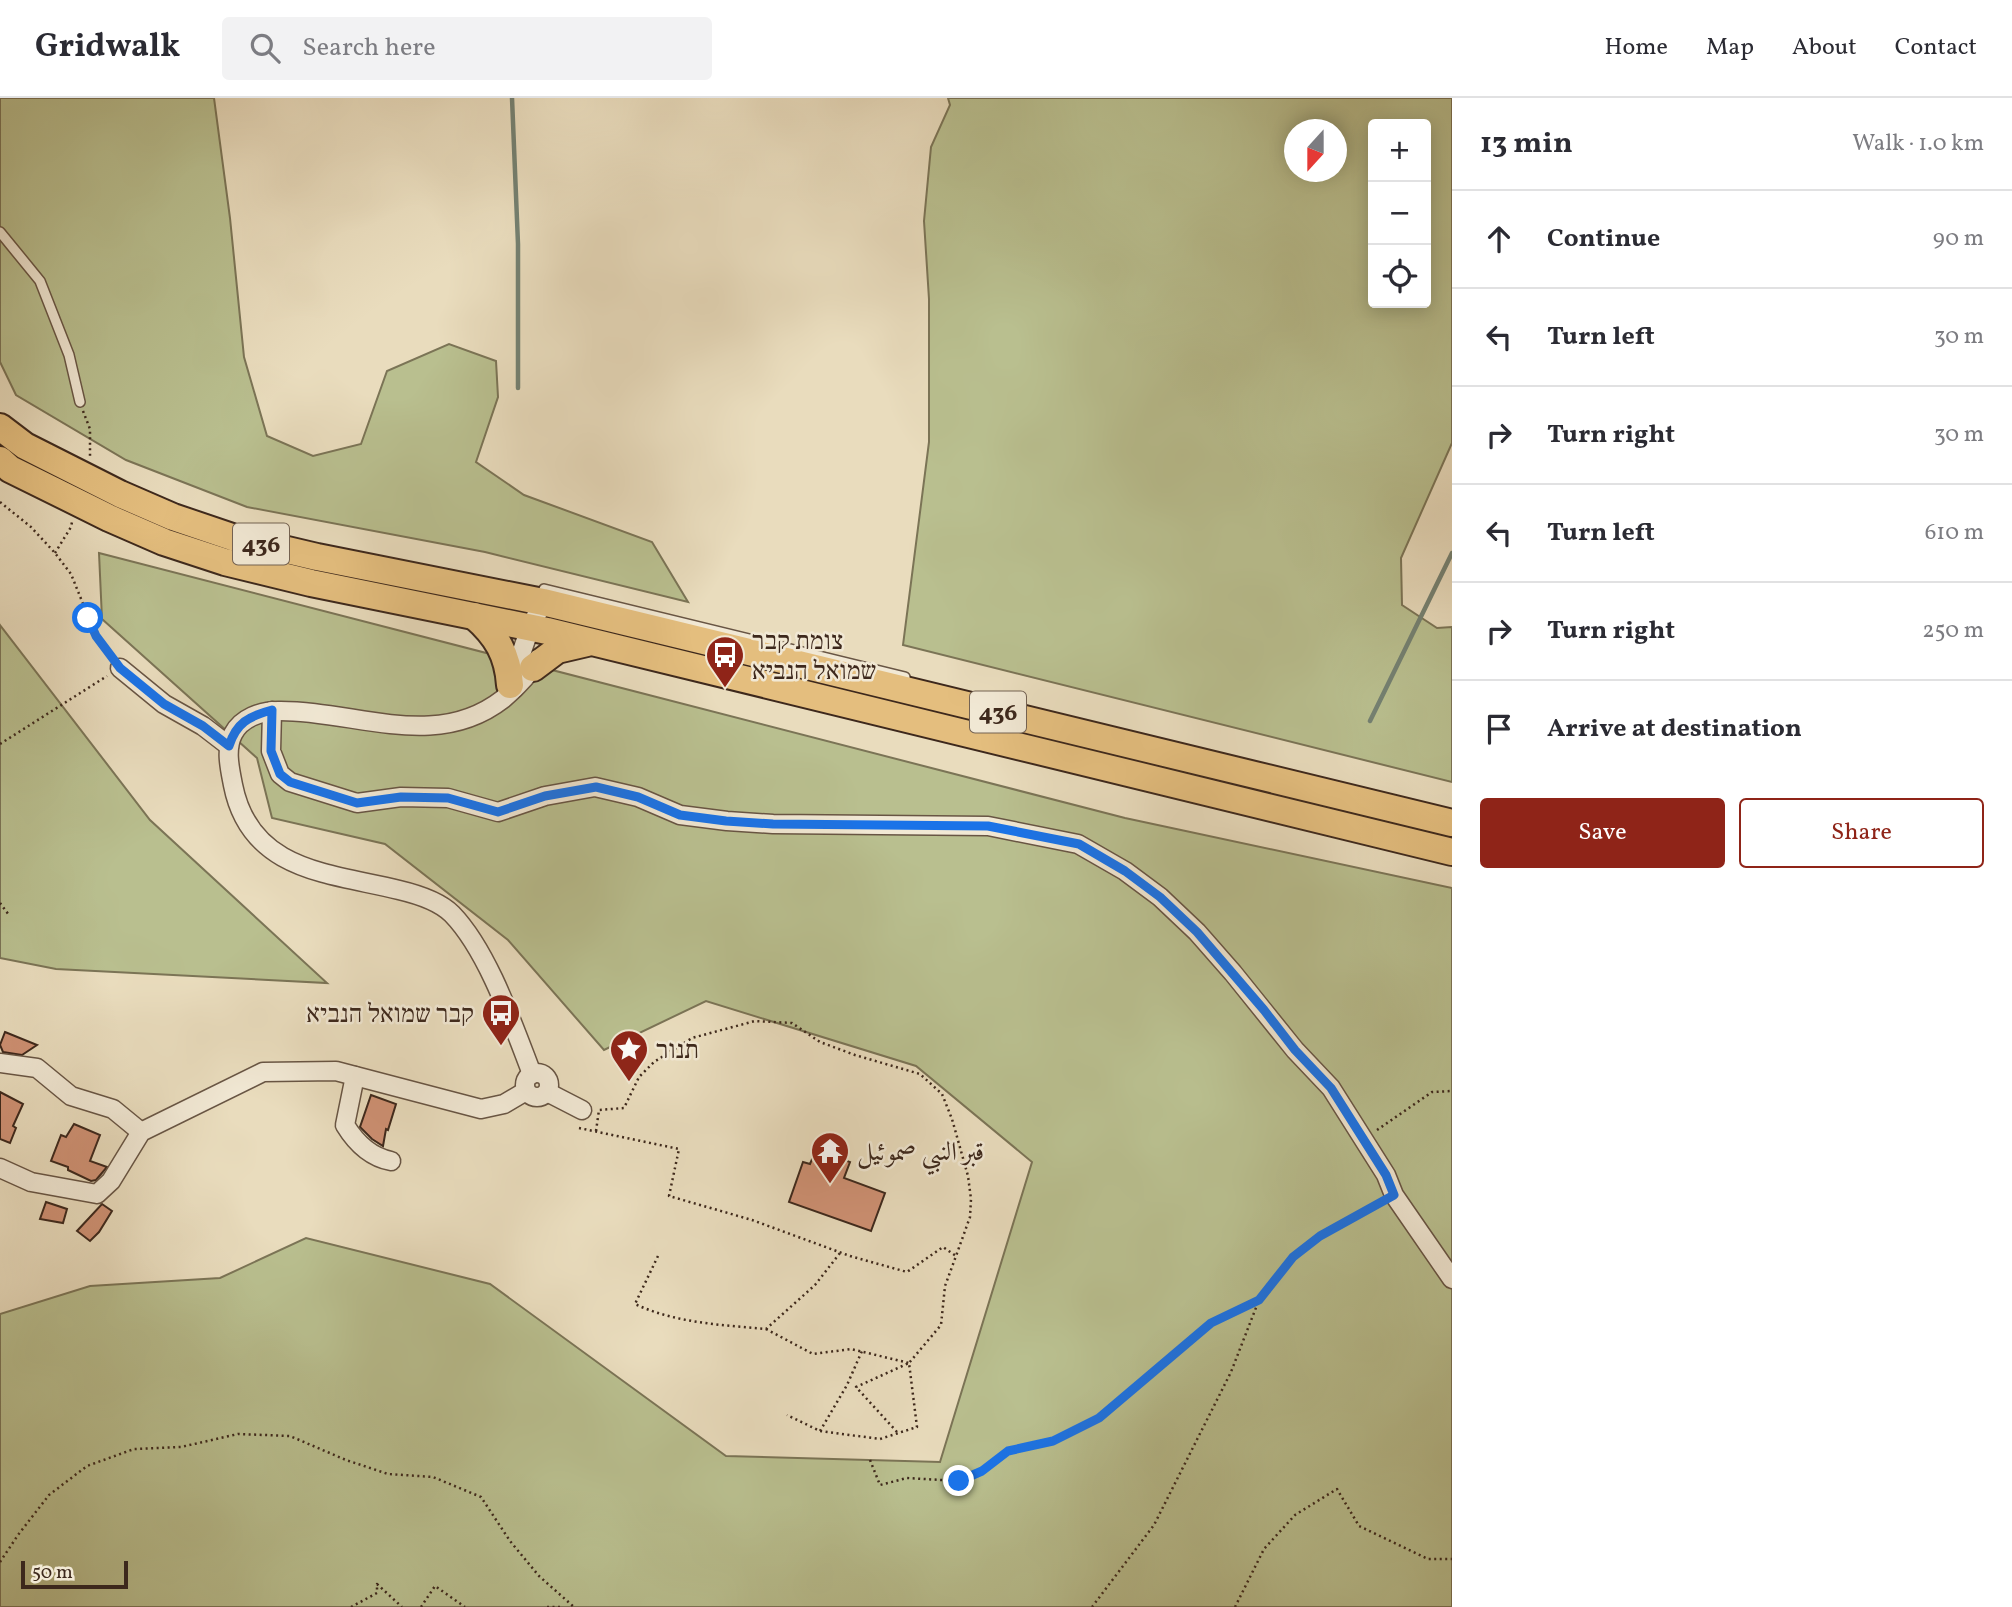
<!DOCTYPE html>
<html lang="en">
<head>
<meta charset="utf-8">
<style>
	:root { --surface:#fff; --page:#f2f2f3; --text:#2b2b33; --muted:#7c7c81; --line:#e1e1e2; --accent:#8f2418 }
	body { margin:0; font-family:Vollkorn,Amiri,"Frank Ruhl Libre",serif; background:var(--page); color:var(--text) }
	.controls { position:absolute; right:21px; top:21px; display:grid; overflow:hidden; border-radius:7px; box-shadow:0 4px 18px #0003 }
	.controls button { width:63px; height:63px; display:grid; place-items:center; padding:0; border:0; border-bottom:2px solid var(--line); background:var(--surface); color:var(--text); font:35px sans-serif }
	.compass { position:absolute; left:1284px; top:21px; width:63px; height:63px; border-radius:50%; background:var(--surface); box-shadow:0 4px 18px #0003; rotate:201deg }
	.scale { position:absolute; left:21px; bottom:18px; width:107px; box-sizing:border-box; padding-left:7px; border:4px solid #3d281c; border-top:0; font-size:19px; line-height:24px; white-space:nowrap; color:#3d281c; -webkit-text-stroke:5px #f1e8d4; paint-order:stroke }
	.stop { position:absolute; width:21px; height:21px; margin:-16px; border:5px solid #1a73e8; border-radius:50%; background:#fff }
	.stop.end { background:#1a73e8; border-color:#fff; box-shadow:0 2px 7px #0008 }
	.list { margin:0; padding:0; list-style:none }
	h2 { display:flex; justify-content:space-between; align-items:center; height:91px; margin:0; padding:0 28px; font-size:30px }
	h2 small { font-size:23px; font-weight:400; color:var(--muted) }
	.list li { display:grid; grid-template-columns:46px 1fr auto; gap:21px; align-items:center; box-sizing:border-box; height:98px; padding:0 28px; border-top:2px solid var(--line) }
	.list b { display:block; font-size:26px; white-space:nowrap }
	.list em { font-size:23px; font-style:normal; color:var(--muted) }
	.actions { display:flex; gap:14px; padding:21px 28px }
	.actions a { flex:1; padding:16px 0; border:2px solid var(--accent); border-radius:7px; text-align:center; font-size:24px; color:var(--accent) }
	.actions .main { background:var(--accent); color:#fff }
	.icon { flex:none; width:38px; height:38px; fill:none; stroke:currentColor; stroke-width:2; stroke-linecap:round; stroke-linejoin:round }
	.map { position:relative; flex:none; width:1452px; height:1509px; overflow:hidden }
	header { display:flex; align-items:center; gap:42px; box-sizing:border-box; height:98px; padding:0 35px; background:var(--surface); border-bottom:2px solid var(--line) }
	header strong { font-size:33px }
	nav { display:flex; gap:38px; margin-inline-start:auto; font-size:24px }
	.search { width:490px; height:63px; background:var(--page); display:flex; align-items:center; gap:18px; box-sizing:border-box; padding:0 24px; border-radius:7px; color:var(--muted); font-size:26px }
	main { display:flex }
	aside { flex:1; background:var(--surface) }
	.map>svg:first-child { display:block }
	.green { fill:#b9bf8f; stroke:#7b7456; stroke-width:2; fill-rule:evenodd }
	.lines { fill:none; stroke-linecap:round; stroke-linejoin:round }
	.stream { stroke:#748172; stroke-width:4.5 }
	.building { fill:#cf9174; stroke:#3d281c; stroke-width:2 }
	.service-casing { stroke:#685544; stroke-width:12 }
	.minor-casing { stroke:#685544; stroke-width:21 }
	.primary-casing { stroke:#3d281c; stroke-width:30 }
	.path { stroke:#3d281c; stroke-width:2.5; stroke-dasharray:2 3.5; stroke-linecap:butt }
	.service { stroke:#f1e8d4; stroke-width:9 }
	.minor { stroke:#f1e8d4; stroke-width:18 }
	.primary { stroke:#e4be7e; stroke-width:26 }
	.route { stroke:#1a73e8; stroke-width:9 }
	.labels { text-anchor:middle; stroke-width:5; stroke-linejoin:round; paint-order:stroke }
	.shield { fill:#f1e8d4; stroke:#736253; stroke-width:2 }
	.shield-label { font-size:24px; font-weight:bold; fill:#3d281c }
	.poi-label { font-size:26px; fill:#3d281c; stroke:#f1e8d4; text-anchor:start }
</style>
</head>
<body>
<header>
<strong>Gridwalk</strong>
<div class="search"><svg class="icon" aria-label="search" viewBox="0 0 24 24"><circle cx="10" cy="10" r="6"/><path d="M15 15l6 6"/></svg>Search here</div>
<nav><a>Home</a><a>Map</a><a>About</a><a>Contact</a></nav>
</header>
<main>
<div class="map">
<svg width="1452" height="1509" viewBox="0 0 1452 1509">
	<rect width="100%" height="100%" fill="#e9dcbd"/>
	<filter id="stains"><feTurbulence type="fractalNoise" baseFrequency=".00286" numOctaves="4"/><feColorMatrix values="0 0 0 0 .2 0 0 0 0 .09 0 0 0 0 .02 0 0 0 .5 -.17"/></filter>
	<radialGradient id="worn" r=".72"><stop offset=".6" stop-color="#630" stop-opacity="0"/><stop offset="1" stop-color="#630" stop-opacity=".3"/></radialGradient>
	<g class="green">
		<polygon points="0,0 214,0 230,120 244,259 267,338 313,358 361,346 387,273 449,246 496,263 498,299 476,364 524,397 652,444 688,504 485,454 247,409 126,362 16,297 0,264"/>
		<path d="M 948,0 L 1452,0 L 1452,345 L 1401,460 L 1402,507 L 1437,530 L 1452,529 L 1452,684 L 903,547 L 929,344 L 929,201 L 924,123 L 931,49 L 950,7 ZM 1426,26 L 1426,205 L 1373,205 L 1373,26 ZM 1294,32 L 1336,32 L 1336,74 L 1294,74 Z"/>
		<polygon points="99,455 1125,720 1452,790 1452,1509 0,1509 0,1216 90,1188 220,1180 306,1140 490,1186 726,1358 940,1364 1032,1064 916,968 706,903 604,952 508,842 385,746 272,720 257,660 102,521"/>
		<polygon points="0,527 150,722 327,885 56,871 0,860"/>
	</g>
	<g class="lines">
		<g class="stream">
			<polyline points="512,0 518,146 518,290"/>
			<polyline points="1370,623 1452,455"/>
		</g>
	</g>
	<g class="building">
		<polygon points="5,934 37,947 22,957 3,954 0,947"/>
		<polygon points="0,994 23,1006 13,1028 16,1030 10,1045 0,1041"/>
		<polygon points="371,997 396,1006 388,1032 386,1031 383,1048 372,1041 360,1029"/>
		<polygon points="74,1026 100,1037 90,1063 107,1069 96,1082 91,1083 68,1072 68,1069 51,1063 61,1037 66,1039"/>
		<polygon points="816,1052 850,1064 844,1080 885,1095 871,1133 789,1104 803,1064 810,1066"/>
		<polygon points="46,1104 67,1111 63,1125 40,1121"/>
		<polygon points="102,1106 112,1113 99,1134 90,1143 77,1133"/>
	</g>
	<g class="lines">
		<defs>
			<g id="service">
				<polyline points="0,134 40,183 69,257 80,304"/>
				<polyline points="544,491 905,579"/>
			</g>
			<g id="minor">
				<polyline points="120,570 164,606 203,628 229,648"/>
				<polyline points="511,585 530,530 543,504"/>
				<polyline points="272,613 271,653 280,676 290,684 357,705 401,699 448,700 498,714 545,698 595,689 638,699 680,717 727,723 773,726 988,728 1078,746 1125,773 1160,799 1197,834 1233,875 1295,952 1331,990 1386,1077 1394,1097 1452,1181"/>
				<polyline points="0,965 37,970 71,998 113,1011 141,1034"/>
				<circle cx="537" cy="987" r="12"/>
				<path d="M 532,976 C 513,927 488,853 452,816 C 439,803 416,796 399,792 C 330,775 250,774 233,687 C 230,671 225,652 233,636 C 241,620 261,613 278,613 C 355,612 435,654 503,601 C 517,589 529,577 538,561"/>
				<path d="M 355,978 L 345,1027 C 356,1045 370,1059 391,1063"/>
				<polyline points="547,994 582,1012"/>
				<polyline points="0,1070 31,1084 97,1096 111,1083 141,1034 263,974 336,973 481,1011 504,1006 526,993"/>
			</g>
			<g id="primary">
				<polyline points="0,329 25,348 120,396 173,419 232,439 317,459 543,504 1452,725"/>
				<polyline points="0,362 10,371 109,420 164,444 225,464 311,485 547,533 1452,754"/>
				<path d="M 474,518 C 497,538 508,557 510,587"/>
				<polyline points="533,570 557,552 587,545"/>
			</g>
		</defs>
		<use href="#service" class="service-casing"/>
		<use href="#minor" class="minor-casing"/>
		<use href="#primary" class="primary-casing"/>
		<g class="path">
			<polyline points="83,313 90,331 90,358"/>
			<polyline points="0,404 31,429 55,455 71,476 96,538 111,557"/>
			<polyline points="55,455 71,429 72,424"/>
			<polyline points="0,646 107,578"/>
			<polyline points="0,805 9,817"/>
			<polyline points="579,1030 679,1051 669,1098 752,1122 850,1158 907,1174 943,1149 956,1158 945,1188 941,1227 909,1265 917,1329 880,1341 820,1333 787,1317"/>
			<polyline points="1377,1032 1432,994 1452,993"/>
			<polyline points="596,1033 599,1012 624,1010 639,979 654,964 692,940 755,923 792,925 820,944 855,957 920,976 942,996 952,1021 968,1078 971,1101 970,1119 956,1158"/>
			<path d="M 658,1158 L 635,1206 C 675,1225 722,1227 766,1231 L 815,1187 L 840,1155"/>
			<polyline points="766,1231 813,1256 851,1251 909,1265"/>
			<polyline points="820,1333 847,1287 862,1253"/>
			<polyline points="897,1334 856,1289 909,1265"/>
			<polyline points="870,1362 880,1387 907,1380 959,1383 982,1373 1008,1353 1053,1343 1099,1320 1211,1225 1259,1202"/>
			<polyline points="0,1464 18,1437 49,1397 87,1368 134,1351 181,1349 238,1336 290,1338 346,1362 388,1376 433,1379 481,1399 510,1443 539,1478 574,1509"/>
			<polyline points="351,1509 377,1495 377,1486 402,1509"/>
			<polyline points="421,1509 435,1488 465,1509"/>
			<polyline points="547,1509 562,1509"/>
			<polyline points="1092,1509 1154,1427 1231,1274 1259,1202 1293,1159 1320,1138 1382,1104"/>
			<polyline points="1235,1509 1264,1451 1295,1417 1337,1391 1359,1428 1428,1461 1452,1461"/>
		</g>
		<use href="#service" class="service"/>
		<use href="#minor" class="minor"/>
		<use href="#primary" class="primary"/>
	</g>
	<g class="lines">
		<path class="route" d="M 88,520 L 96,538 L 120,570 L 164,606 L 203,628 L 229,648 C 236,625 249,618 272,612 L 271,653 L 280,676 L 290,684 L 357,705 L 401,699 L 448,700 L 498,714 L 545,698 L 596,689 L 638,699 L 680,717 L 726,723 L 773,726 L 988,728 L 1079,746 L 1125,773 L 1160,799 L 1197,834 L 1264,912 L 1295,952 L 1331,990 L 1386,1077 L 1394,1097 L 1320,1138 L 1293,1159 L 1259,1202 L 1211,1225 L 1099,1320 L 1053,1343 L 1008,1353 L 982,1373 L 959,1383"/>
	</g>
	<defs>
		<symbol id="bus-pin" viewBox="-11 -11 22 30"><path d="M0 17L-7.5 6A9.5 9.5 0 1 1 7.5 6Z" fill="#8f2418" stroke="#f1e8d4"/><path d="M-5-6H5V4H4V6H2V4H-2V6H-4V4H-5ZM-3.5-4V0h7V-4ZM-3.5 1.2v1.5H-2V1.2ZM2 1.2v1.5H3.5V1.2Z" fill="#fff"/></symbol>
		<symbol id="sight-pin" viewBox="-11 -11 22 30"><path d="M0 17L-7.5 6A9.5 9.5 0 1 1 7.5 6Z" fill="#8f2418" stroke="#f1e8d4"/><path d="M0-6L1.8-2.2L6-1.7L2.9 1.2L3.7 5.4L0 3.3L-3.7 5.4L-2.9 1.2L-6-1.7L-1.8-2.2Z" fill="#fff"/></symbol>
		<symbol id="temple-pin" viewBox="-11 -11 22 30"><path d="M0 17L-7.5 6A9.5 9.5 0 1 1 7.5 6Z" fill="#8f2418" stroke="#f1e8d4"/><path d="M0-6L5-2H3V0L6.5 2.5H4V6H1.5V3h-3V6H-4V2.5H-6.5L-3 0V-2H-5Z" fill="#fff"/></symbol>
	</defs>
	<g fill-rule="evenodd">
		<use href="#bus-pin" x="703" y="535" width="44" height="60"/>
		<use href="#bus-pin" x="479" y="893" width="44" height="60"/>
		<use href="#sight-pin" x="607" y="929" width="44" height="60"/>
		<use href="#temple-pin" x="808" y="1031" width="44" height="60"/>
	</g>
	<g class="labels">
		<g class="shield">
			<rect x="233" y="425.5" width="56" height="41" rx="5"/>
			<rect x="970" y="593.5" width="56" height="41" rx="5"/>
		</g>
		<g class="shield-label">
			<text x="261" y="454">436</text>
			<text x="998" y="622">436</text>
		</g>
		<g class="poi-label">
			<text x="752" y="551">צומת קבר<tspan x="752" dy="30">שמואל הנביא</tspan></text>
			<text x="474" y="924" text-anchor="end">קבר שמואל הנביא</text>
			<text x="656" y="960">תנור</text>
			<text x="857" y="1062">قبر النبي صموئيل</text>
		</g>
	</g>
	<rect width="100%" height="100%" filter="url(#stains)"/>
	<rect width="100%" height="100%" fill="url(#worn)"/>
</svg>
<div class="controls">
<button>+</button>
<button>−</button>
<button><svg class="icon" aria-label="locate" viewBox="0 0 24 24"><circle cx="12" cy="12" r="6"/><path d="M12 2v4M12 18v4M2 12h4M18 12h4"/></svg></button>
</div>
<svg class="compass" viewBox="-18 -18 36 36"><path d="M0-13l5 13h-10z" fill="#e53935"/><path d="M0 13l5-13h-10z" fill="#7c7c81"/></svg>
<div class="scale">50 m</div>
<div class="stop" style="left:88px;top:520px"></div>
<div class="stop end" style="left:959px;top:1383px"></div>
</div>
<aside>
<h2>13 min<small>Walk · 1.0 km</small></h2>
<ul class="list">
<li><svg class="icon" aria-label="ahead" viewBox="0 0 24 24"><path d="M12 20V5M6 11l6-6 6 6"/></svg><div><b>Continue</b></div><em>90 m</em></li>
<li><svg class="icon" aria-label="left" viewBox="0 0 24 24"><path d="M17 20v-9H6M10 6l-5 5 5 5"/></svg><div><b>Turn left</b></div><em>30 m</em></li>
<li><svg class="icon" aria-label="right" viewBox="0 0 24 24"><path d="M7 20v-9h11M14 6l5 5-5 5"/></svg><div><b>Turn right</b></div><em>30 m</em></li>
<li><svg class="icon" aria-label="left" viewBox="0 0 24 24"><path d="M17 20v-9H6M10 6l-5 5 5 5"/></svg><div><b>Turn left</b></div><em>610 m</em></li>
<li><svg class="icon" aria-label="right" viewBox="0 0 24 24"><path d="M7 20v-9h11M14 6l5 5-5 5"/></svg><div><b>Turn right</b></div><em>250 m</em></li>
<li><svg class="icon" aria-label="arrive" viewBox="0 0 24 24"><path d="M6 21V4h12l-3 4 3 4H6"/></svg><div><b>Arrive at destination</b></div></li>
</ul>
<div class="actions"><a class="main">Save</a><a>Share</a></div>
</aside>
</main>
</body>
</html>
